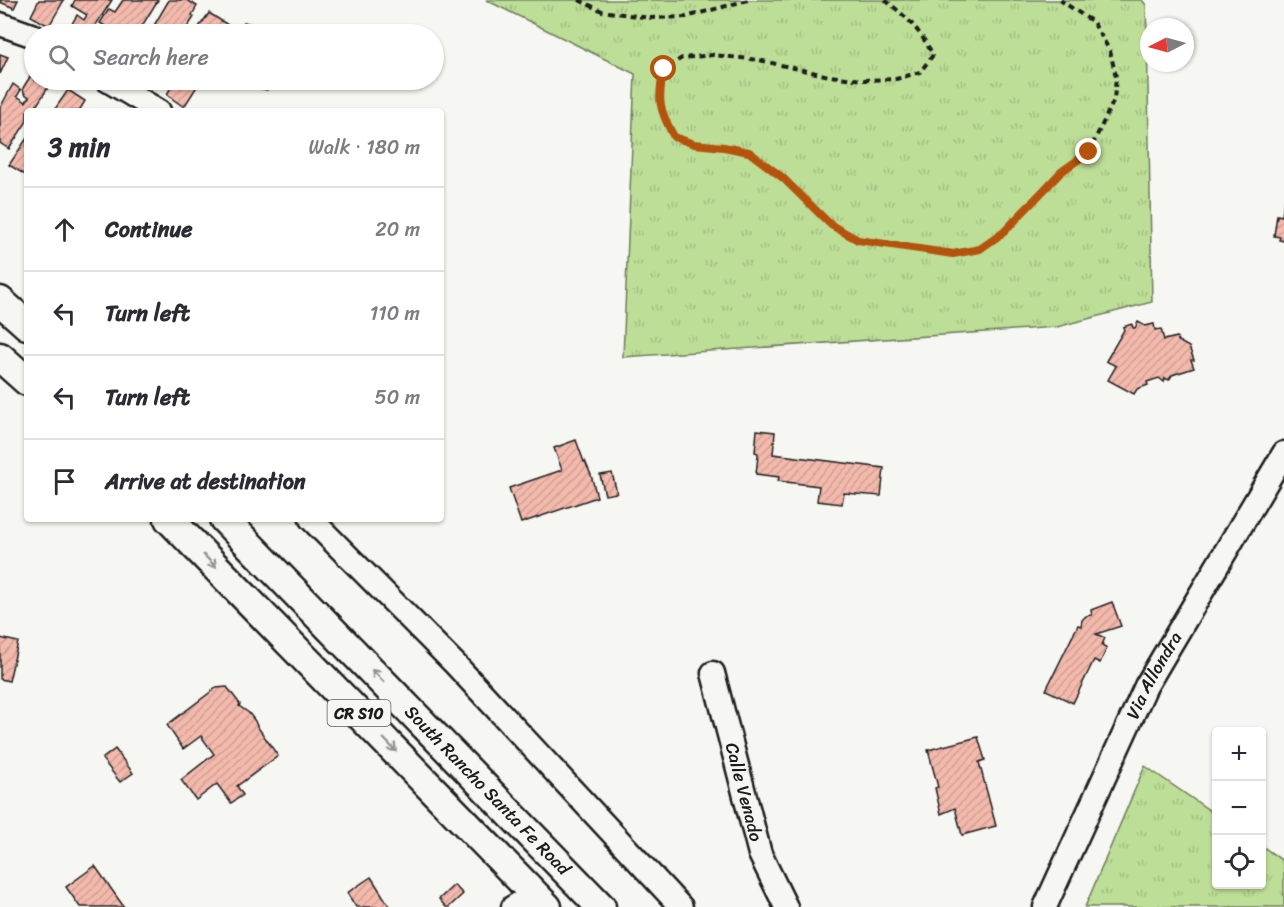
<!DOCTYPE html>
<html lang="en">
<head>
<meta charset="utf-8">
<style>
	:root { --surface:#fff; --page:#f7f7f7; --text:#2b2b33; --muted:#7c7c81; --line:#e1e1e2 }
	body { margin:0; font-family:Sriracha,sans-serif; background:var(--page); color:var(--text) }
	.controls { position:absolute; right:18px; bottom:18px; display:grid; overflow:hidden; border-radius:6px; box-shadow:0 2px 4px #0004 }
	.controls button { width:54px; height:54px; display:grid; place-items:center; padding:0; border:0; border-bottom:2px solid var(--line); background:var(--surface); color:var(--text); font:30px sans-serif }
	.compass { position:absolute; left:1140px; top:18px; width:54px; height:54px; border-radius:50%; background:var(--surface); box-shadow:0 2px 4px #0004; rotate:264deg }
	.stop { position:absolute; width:18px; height:18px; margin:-14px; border:4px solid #b45309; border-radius:50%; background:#fff }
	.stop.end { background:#b45309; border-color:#fff; box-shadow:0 2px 6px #0008 }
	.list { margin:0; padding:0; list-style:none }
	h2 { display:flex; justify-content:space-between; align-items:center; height:78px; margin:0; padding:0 24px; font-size:26px }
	h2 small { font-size:20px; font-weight:400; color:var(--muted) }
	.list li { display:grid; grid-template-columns:39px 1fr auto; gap:18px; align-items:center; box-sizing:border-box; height:84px; padding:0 24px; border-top:2px solid var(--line) }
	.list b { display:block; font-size:22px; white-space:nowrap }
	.list em { font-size:20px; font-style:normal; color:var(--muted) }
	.icon { flex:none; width:33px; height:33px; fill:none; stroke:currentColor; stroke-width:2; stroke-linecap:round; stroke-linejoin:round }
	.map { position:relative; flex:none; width:1284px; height:907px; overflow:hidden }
	.search { position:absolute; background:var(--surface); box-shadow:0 2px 4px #0004; left:24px; top:24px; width:420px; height:66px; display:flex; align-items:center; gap:15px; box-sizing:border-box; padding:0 21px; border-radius:33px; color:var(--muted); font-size:22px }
	.panel { position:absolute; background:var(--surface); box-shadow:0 2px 4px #0004; left:24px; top:108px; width:420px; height:414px; border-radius:6px }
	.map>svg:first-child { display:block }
	.grass { fill:url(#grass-tufts); stroke:#6c7d5a; stroke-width:1.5 }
	.building { fill:url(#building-hatch); stroke:#1c1c1c; stroke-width:1.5 }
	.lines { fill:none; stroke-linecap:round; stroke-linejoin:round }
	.minor-casing { stroke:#1c1c1c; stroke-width:27 }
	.major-casing { stroke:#1c1c1c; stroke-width:33 }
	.path { stroke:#1c1c1c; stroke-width:4; stroke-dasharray:6 4.5; stroke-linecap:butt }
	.minor { stroke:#f6f6f2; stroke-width:22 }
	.major { stroke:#f6f6f2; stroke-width:28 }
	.oneway { stroke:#949492 }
	.route { stroke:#b45309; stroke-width:8 }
	.labels { text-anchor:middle; stroke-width:4.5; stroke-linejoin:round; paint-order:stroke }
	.shield { fill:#f6f6f2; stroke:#5d5d5c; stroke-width:1.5 }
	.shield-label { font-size:16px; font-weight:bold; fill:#1c1c1c }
	.street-label { font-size:18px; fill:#1c1c1c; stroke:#f6f6f2 }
</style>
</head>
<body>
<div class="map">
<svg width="1284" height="907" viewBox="0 0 1284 907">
	<defs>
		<pattern id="grass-tufts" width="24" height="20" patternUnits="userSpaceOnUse" patternTransform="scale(1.5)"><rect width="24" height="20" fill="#bdde97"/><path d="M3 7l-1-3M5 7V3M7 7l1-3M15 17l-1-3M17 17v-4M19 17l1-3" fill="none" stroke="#a2be82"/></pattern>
		<pattern id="building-hatch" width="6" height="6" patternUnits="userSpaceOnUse" patternTransform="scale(1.5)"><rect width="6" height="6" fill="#f3b9ac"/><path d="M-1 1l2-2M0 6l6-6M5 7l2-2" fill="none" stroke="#d09e93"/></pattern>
	</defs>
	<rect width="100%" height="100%" fill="#f6f6f2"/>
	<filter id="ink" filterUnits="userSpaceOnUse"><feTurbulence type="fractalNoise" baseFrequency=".0167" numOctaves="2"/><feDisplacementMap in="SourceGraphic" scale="12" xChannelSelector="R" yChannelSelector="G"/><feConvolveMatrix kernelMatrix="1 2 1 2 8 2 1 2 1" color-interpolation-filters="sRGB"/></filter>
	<g filter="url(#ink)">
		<g class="grass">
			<polygon points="486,0 1142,0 1146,5 1147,33 1152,302 1057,327 623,357 635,74"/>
			<polygon points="1145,766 1216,815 1216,884 1262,884 1262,846 1284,862 1284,907 1085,907"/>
		</g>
		<g class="building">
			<polygon points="0,0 18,0 14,8 0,2"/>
			<polygon points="39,0 64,0 49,26 31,16"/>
			<polygon points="75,0 112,0 90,34 66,34 77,15 84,20 87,15 72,6"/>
			<polygon points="123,0 158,0 137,34 107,34 110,29 100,23 109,9 115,12"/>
			<polygon points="169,0 187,0 197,6 192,15 194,17 183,34 146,34 150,27 152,29"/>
			<polygon points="209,13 231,27 226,34 194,34"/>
			<polygon points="244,22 256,25 254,33 259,34 241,34"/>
			<polygon points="0,54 8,57 0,74"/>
			<polygon points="33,72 34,80 45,80 51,83 33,111 27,111 27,121 9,149 0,143 0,108 13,84 21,90 17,96 26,102 29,97 24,93 23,88"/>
			<polygon points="174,80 201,80 184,107 167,95"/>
			<polygon points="249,80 270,80 267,90 247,86"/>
			<polygon points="68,90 85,101 79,111 58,111 55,109"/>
			<polygon points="27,138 27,176 9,165"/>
			<polygon points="1284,201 1284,241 1279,240 1280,237 1274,236 1277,215 1282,216"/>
			<polygon points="1138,322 1145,326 1154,324 1155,330 1161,329 1164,340 1177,337 1178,341 1189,347 1194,360 1191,360 1194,368 1172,375 1169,380 1165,378 1164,382 1159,378 1147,382 1148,385 1137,389 1134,394 1108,380 1116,366 1106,361 1124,330 1123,327 1132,324 1133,328 1135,328"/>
			<polygon points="757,430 775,432 773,454 884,468 881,496 844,493 842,504 817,501 819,486 778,481 779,477 756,474 758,456 758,453 755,452"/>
			<polygon points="576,440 584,462 585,461 591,475 597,497 521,523 509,488 562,470 554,448"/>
			<polygon points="612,473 617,493 605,495 600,475"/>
			<polygon points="1112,602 1121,626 1096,634 1105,638 1102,645 1107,648 1100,663 1094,660 1073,703 1046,690 1078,625 1081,626 1082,620 1086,616 1092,615 1091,610"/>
			<polygon points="0,638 18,642 9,681 0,679"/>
			<polygon points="227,687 240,704 239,706 249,713 255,721 257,726 278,756 237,786 243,795 231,803 217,784 196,800 181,780 214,754 201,736 183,749 167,725 216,688"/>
			<polygon points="978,737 985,760 979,762 996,826 962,835 955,808 941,814 935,788 938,787 928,750"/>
			<polygon points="115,749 133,773 120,782 102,759"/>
			<polygon points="95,866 124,907 80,907 66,887"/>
			<polygon points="371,877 390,907 356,907 347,893"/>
			<polygon points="454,885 463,894 449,907 446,907 439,899"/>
		</g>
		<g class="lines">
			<defs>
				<g id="minor">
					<polyline points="0,24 34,36"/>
					<polyline points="107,80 159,111"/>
					<polyline points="311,519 455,664 681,907"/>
					<path id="s1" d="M 713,673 L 760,854 L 786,907"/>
					<polyline points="513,907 535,894"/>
					<path id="s2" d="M 1045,907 L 1146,686 L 1284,453"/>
				</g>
				<g id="major">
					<polyline points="0,301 27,325"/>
					<polyline points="0,357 27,381"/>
					<polyline points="169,519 547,907"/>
					<path id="s3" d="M 224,519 L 601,907"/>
				</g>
			</defs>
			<use href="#minor" class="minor-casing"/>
			<use href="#major" class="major-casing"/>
			<g class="path">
				<polyline points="579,0 602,11 650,18 686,17 748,0"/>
				<path d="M 885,0 C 908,18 919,29 933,55 L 920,72 L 896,79 L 864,80 L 829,76 L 759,60 L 713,55 L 682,58 L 664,69 C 657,100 659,109 674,137 L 694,144 L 724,147 L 749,152 L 783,178 L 831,225 L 858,240 L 953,253 L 980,249 L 1004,232 L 1061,172 L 1089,152 L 1114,100 L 1116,77 L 1110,51 L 1093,22 L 1060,0"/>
			</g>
			<use href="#minor" class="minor"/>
			<use href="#major" class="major"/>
		</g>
		<defs><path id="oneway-shaft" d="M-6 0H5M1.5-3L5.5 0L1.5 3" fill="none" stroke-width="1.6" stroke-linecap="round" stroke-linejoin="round" transform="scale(1.5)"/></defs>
		<g class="oneway">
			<use href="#oneway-shaft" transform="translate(210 561) rotate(45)"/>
			<use href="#oneway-shaft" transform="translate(378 676) rotate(-134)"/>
			<use href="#oneway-shaft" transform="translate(390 745) rotate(46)"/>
		</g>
	</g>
	<g class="lines" filter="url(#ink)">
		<path class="route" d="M 664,69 C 657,100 659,109 674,137 L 694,144 L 724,147 L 749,152 L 783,178 L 831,225 L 858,240 L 953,254 L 980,249 L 1004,232 L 1061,172 L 1089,152"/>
	</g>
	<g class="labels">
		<rect class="shield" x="327.5" y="700" width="63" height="26" rx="4.5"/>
		<g class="shield-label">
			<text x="359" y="719">CR S10</text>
		</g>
		<g class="street-label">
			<text dy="6" stroke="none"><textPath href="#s2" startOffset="256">Via Allondra</textPath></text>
			<text dy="6" stroke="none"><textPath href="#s3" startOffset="378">South Rancho Santa Fe Road</textPath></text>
			<text dy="6" stroke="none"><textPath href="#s1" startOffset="123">Calle Venado</textPath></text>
		</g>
	</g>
</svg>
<div class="controls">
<button>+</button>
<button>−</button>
<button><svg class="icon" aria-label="locate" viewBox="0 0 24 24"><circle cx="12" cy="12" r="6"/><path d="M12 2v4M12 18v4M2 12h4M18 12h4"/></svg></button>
</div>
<svg class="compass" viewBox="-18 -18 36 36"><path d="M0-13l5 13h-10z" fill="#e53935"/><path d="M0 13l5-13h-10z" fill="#7c7c81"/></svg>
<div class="stop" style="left:664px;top:69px"></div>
<div class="stop end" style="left:1089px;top:152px"></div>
<div class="search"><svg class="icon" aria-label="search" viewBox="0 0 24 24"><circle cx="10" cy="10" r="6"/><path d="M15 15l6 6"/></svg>Search here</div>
<section class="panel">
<h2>3 min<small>Walk · 180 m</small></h2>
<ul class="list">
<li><svg class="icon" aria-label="ahead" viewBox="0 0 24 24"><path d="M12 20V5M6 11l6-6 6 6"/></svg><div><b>Continue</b></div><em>20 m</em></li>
<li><svg class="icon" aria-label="left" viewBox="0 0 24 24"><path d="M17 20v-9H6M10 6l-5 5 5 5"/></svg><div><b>Turn left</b></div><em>110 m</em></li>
<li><svg class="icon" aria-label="left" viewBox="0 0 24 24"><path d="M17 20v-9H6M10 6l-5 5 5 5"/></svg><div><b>Turn left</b></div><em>50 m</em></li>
<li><svg class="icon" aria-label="arrive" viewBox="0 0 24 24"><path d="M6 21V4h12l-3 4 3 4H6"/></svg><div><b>Arrive at destination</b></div></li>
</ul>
</section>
</div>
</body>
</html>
